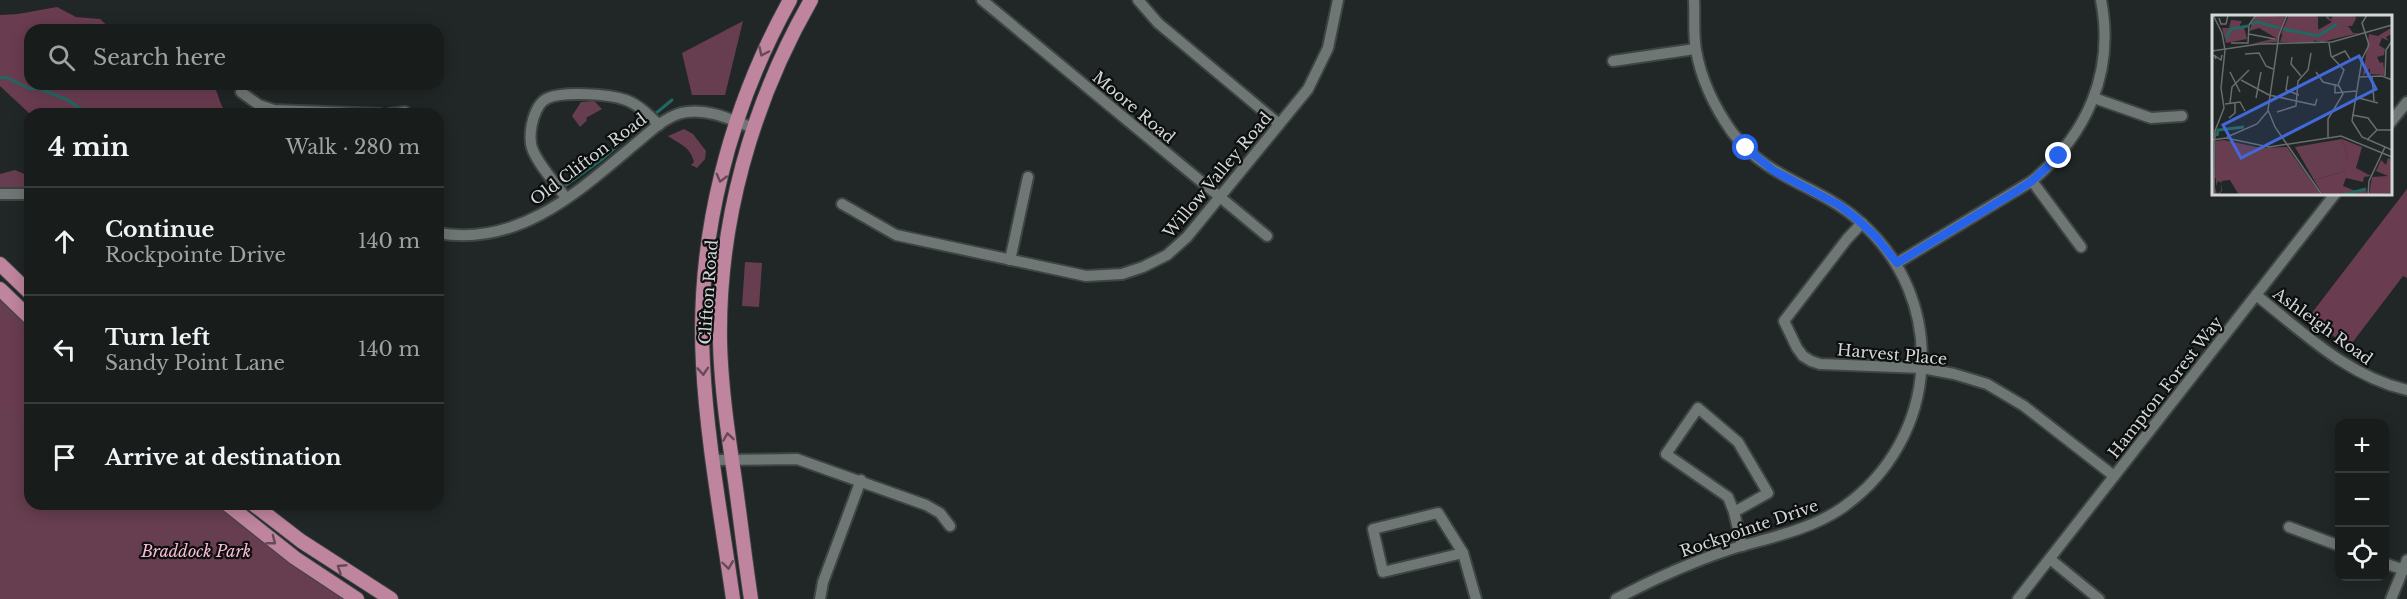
<!DOCTYPE html>
<html lang="en">
<head>
<meta charset="utf-8">
<style>
	:root { --surface:#181d1c; --page:#212625; --text:#f1f3f6; --muted:#9fa2a3; --line:#363b3b }
	body { margin:0; font-family:"Libre Baskerville",serif; background:var(--page); color:var(--text) }
	.controls { position:absolute; right:18px; bottom:18px; display:grid; overflow:hidden; border-radius:12px; box-shadow:0 3px 15px #0003 }
	.controls button { width:54px; height:54px; display:grid; place-items:center; padding:0; border:0; border-bottom:2px solid var(--line); background:var(--surface); color:var(--text); font:30px sans-serif }
	.stop { position:absolute; width:18px; height:18px; margin:-14px; border:4px solid #2563eb; border-radius:50%; background:#fff }
	.stop.end { background:#2563eb; border-color:#fff; box-shadow:0 2px 6px #0008 }
	.list { margin:0; padding:0; list-style:none }
	h2 { display:flex; justify-content:space-between; align-items:center; height:78px; margin:0; padding:0 24px; font-size:26px }
	h2 small { font-size:20px; font-weight:400; color:var(--muted) }
	.list li { display:grid; grid-template-columns:39px 1fr auto; gap:18px; align-items:center; box-sizing:border-box; height:108px; padding:0 24px; border-top:2px solid var(--line) }
	.list b { display:block; font-size:22px; white-space:nowrap }
	.list p { margin:0; font-size:20px; white-space:nowrap; color:var(--muted) }
	.list em { font-size:20px; font-style:normal; color:var(--muted) }
	.icon { flex:none; width:33px; height:33px; fill:none; stroke:currentColor; stroke-width:2; stroke-linecap:round; stroke-linejoin:round }
	.map { position:relative; flex:none; width:2407px; height:599px; overflow:hidden }
	.search { position:absolute; background:var(--surface); box-shadow:0 3px 15px #0003; left:24px; top:24px; width:420px; height:66px; display:flex; align-items:center; gap:15px; box-sizing:border-box; padding:0 21px; border-radius:18px; color:var(--muted); font-size:22px }
	.panel { position:absolute; background:var(--surface); box-shadow:0 3px 15px #0003; left:24px; top:108px; width:420px; height:402px; border-radius:18px }
	.map>svg:first-child { display:block }
	.green { fill:#673e4f }
	.forest { fill:#6a3c50 }
	.lines { fill:none; stroke-linecap:round; stroke-linejoin:round }
	.stream { stroke:#226862; stroke-width:3 }
	.minor-casing { stroke:#3e4443; stroke-width:14 }
	.major-casing { stroke:#3e4443; stroke-width:16 }
	.minor { stroke:#6f7775; stroke-width:10 }
	.major { stroke:#bf849e; stroke-width:14 }
	.oneway { stroke:#664a56 }
	.route { stroke:#2563eb; stroke-width:8 }
	.labels { text-anchor:middle; stroke-width:4.5; stroke-linejoin:round; paint-order:stroke }
	.street-label { font-size:16px; fill:#d3d7d7; stroke:#0c0f0e }
	.park-label { font-size:16px; font-style:italic; fill:#fabbd3; stroke:#0c0f0e }
	.inset-river { fill:none; stroke:#226862; stroke-width:3 }
	.inset-road { fill:none; stroke:#686d6d; stroke-width:1.5 }
	.view { fill:#4169d8; fill-opacity:0.15; stroke:#4169d8; stroke-width:3 }
	.inset-edge { fill:none; stroke:#d3d7d7; stroke-width:3 }
</style>
</head>
<body>
<div class="map">
<svg width="2407" height="599" viewBox="0 0 2407 599">
	<rect width="100%" height="100%" fill="#202726"/>
	<g class="green">
		<polygon points="743,21 725,95 692,95 682,53"/>
		<polygon points="594,101 602,109 586,118 587,120 580,127 572,116 581,102"/>
		<path d="M 684,129 L 693,134 L 706,151 L 705,159 L 697,168 L 691,165 L 694,162 C 690,146 679,144 668,136 Z"/>
		<polygon points="15,170 29,176 30,181 26,189 0,189 0,174"/>
		<polygon points="745,262 762,263 759,307 742,306"/>
		<polygon points="0,291 30,319 30,504 229,504 358,599 0,599"/>
	</g>
	<g class="forest">
		<path d="M 57,7 L 76,17 L 100,19 L 112,30 L 30,30 L 30,84 L 211,84 C 221,92 217,106 229,114 L 30,114 L 0,86 L 0,15 L 18,14 Z"/>
		<polygon points="2407,189 2407,278 2403,276 2349,347 2308,318"/>
		<polygon points="0,315 30,341 30,420 25,424 0,404"/>
	</g>
	<g class="lines">
		<g class="stream">
			<path d="M 0,78 L 6,77 L 28,88 L 40,89 L 68,100 L 80,109 C 84,108 114,113 118,114"/>
			<polyline points="655,114 672,100"/>
			<polyline points="566,185 601,160 648,119"/>
		</g>
		<defs>
			<g id="minor">
				<polyline points="982,0 1267,236"/>
				<polyline points="1138,0 1158,23 1279,124"/>
				<polyline points="1613,61 1695,49"/>
				<polyline points="241,92 259,105 274,110 380,114"/>
				<polyline points="2094,98 2151,118 2182,116"/>
				<polyline points="390,114 405,112"/>
				<polyline points="2390,123 2407,102"/>
				<polyline points="2032,181 2081,247"/>
				<polyline points="0,194 30,194"/>
				<path d="M 566,198 C 557,185 533,159 531,144 C 529,130 534,104 548,98 C 563,91 609,94 626,100 C 639,105 649,115 659,125"/>
				<polyline points="842,204 896,235 1086,276 1122,274 1143,267 1167,255 1187,237 1308,89 1328,48 1338,0"/>
				<polyline points="1862,223 1847,239 1784,321 1797,348 1803,356 1811,361 1820,364 1922,368 1954,374 1987,384 2024,406 2114,476"/>
				<path d="M 438,233 C 518,247 577,193 634,145 C 649,133 667,114 687,112 C 710,109 732,120 753,128"/>
				<polyline points="1010,260 1028,177"/>
				<path d="M 1897,263 L 2032,181 C 2087,134 2115,73 2101,0"/>
				<path d="M 2256,295 C 2303,332 2347,376 2407,390"/>
				<polygon points="1698,408 1738,442 1768,493 1734,512 1728,497 1666,454"/>
				<polyline points="713,460 797,459 926,505 940,513 950,526"/>
				<polyline points="1734,512 1742,546"/>
				<polygon points="1438,513 1463,553 1383,572 1373,529"/>
				<polyline points="2289,527 2340,546"/>
				<polyline points="1463,553 1476,599"/>
				<polyline points="2050,559 2099,599"/>
				<polyline points="2384,563 2404,570"/>
				<polyline points="820,599 823,582 861,480"/>
				<path d="M 1616,599 C 1652,580 1689,563 1728,550 C 1767,538 1808,531 1842,508 C 1941,439 1950,297 1857,219 C 1816,184 1768,180 1732,132 C 1715,108 1701,79 1696,50 C 1693,34 1695,16 1694,0"/>
				<polyline points="2018,599 2335,194"/>
				<polyline points="2391,599 2407,560"/>
			</g>
			<g id="major">
				<polyline points="0,264 30,293"/>
				<polyline points="0,289 30,318"/>
				<polyline points="227,504 295,558 357,599"/>
				<polyline points="253,504 301,541 391,599"/>
				<path d="M 733,599 C 722,521 707,442 703,364 C 696,238 729,110 790,0"/>
				<path d="M 751,599 C 744,553 739,506 732,460 C 726,421 721,382 720,342 C 718,223 752,103 811,0"/>
			</g>
		</defs>
		<use href="#minor" class="minor-casing"/>
		<use href="#major" class="major-casing"/>
		<use href="#minor" class="minor"/>
		<use href="#major" class="major"/>
	</g>
	<defs><path id="oneway-chevron" d="M-2-3.5L2.5 0L-2 3.5" fill="none" stroke-width="1.6" stroke-linecap="round" stroke-linejoin="round" transform="scale(1.5)"/></defs>
	<g class="oneway">
		<use href="#oneway-chevron" transform="translate(763 52) rotate(115)"/>
		<use href="#oneway-chevron" transform="translate(721 178) rotate(105)"/>
		<use href="#oneway-chevron" transform="translate(703 371) rotate(86)"/>
		<use href="#oneway-chevron" transform="translate(728 437) rotate(-99)"/>
		<use href="#oneway-chevron" transform="translate(272 541) rotate(38)"/>
		<use href="#oneway-chevron" transform="translate(728 565) rotate(82)"/>
		<use href="#oneway-chevron" transform="translate(341 568) rotate(-147)"/>
	</g>
	<g class="lines">
		<polyline class="route" points="1746,148 1774,171 1839,205 1857,219 1876,237 1897,263 2015,192 2032,181 2059,156"/>
	</g>
	<g class="labels">
		<g class="street-label">
			<text transform="translate(1134 107) rotate(40)" y="6">Moore Road</text>
			<text transform="translate(588 159) rotate(-37)" y="6">Old Clifton Road</text>
			<text transform="translate(1217 175) rotate(-50)" y="6">Willow Valley Road</text>
			<text transform="translate(708 292) rotate(-86)" y="6">Clifton Road</text>
			<text transform="translate(2323 326) rotate(36)" y="6">Ashleigh Road</text>
			<text transform="translate(1892 354) rotate(5)" y="6">Harvest Place</text>
			<text transform="translate(2165 387) rotate(-52)" y="6">Hampton Forest Way</text>
			<text transform="translate(1749 528) rotate(-19)" y="6">Rockpointe Drive</text>
		</g>
		<g class="park-label">
			<text x="196" y="557">Braddock Park</text>
		</g>
	</g>
	<g transform="translate(2212 15)">
		<rect width="180" height="180" fill="#202726"/>
		<path d="M 77,0 L 104,0 L 107,17 L 120,7 L 114,3 L 115,0 L 119,5 L 121,0 L 143,0 L 144,4 L 140,11 L 135,11 L 133,21 L 110,27 L 69,19 ZM 130,124 L 136,144 L 132,144 L 133,156 L 102,165 L 83,132 ZM 12,125 L 49,133 L 75,132 L 109,180 L 27,180 L 18,165 L 9,166 L 10,167 L 10,176 L 6,180 L 2,180 L 3,172 L 5,179 L 9,176 L 10,168 L 6,166 L 4,171 L 4,126 Z" fill="#673e4f"/>
		<path d="M 44,0 L 73,2 L 65,27 L 39,29 L 64,23 L 47,13 L 37,16 ZM 77,0 L 97,0 L 102,27 L 68,27 ZM 102,0 L 106,2 L 106,15 L 125,4 L 130,14 L 136,11 L 141,18 L 148,18 L 108,27 ZM 19,5 L 30,6 L 27,12 L 36,10 L 32,12 L 35,24 L 14,28 L 10,13 L 17,13 ZM 179,13 L 180,19 L 174,22 L 177,26 L 170,23 L 167,30 L 173,34 L 172,40 L 165,42 L 168,48 L 171,47 L 173,60 L 158,59 L 158,53 L 151,61 L 157,19 L 166,21 ZM 130,124 L 150,132 L 144,153 L 159,161 L 152,162 L 151,167 L 134,163 L 131,171 L 146,177 L 154,174 L 155,180 L 111,180 L 102,165 L 133,156 L 131,144 L 136,144 ZM 4,131 L 18,135 L 11,155 L 21,161 L 22,153 L 28,154 L 31,169 L 20,164 L 3,163 ZM 176,143 L 180,145 L 180,178 L 157,180 L 160,162 L 176,161 L 164,156 L 169,145 L 174,150 Z" fill="#6a3c50"/>
		<path class="inset-river" d="M 39,9 L 46,7 L 67,13M 71,14 L 106,21 L 125,9M 14,23 L 19,14 L 36,11M 5,121 L 6,115 L 32,112M 130,180 L 154,174"/>
		<path class="inset-road" d="M 1,0 L 10,18 L 13,35 L 9,73 L 12,93 L 3,116 L 2,180M 75,0 L 67,20 L 56,95 L 63,112 L 110,180M 155,0 L 150,8 L 157,30 L 150,44 L 140,106 L 150,122 L 180,135M 7,3 L 9,9 L 14,9 L 16,0M 37,19 L 63,24M 19,28 L 36,28 L 37,10 L 44,0M 117,28 L 119,41 L 132,55 L 126,70M 0,36 L 47,29 L 120,27 L 180,10M 33,39 L 47,38 L 54,51 L 61,54M 80,42 L 79,49 L 89,61M 120,42 L 133,36 L 138,44M 4,44 L 2,40 L 9,45 L 10,40M 18,57 L 28,77M 104,57 L 111,67 L 127,71 L 131,79 L 116,104 L 116,123M 76,61 L 74,75 L 87,80M 173,61 L 174,35 L 180,26M 147,62 L 170,61 L 180,65M 160,62 L 162,86M 29,65 L 57,80 L 103,90 L 105,84M 123,69 L 123,78 L 144,76M 143,82 L 166,88M 44,83 L 49,57M 18,88 L 20,72 L 37,55M 13,89 L 28,87 L 33,96M 65,97 L 84,91 L 86,66 L 96,55 L 99,38M 140,100 L 156,103 L 165,115M 17,103 L 23,98 L 23,87M 15,122 L 45,109 L 56,96M 0,125 L 14,123 L 57,132 L 129,121 L 180,142M 155,125 L 165,115 L 180,115M 156,180 L 157,166 L 173,132"/>
		<path class="view" d="M 147,41 L 164,74 L 29,143 L 11,110 Z"/>
		<rect width="180" height="180" class="inset-edge"/>
	</g>
</svg>
<div class="controls">
<button>+</button>
<button>−</button>
<button><svg class="icon" aria-label="locate" viewBox="0 0 24 24"><circle cx="12" cy="12" r="6"/><path d="M12 2v4M12 18v4M2 12h4M18 12h4"/></svg></button>
</div>
<div class="stop" style="left:1746px;top:148px"></div>
<div class="stop end" style="left:2059px;top:156px"></div>
<div class="search"><svg class="icon" aria-label="search" viewBox="0 0 24 24"><circle cx="10" cy="10" r="6"/><path d="M15 15l6 6"/></svg>Search here</div>
<section class="panel">
<h2>4 min<small>Walk · 280 m</small></h2>
<ul class="list">
<li><svg class="icon" aria-label="ahead" viewBox="0 0 24 24"><path d="M12 20V5M6 11l6-6 6 6"/></svg><div><b>Continue</b><p>Rockpointe Drive</p></div><em>140 m</em></li>
<li><svg class="icon" aria-label="left" viewBox="0 0 24 24"><path d="M17 20v-9H6M10 6l-5 5 5 5"/></svg><div><b>Turn left</b><p>Sandy Point Lane</p></div><em>140 m</em></li>
<li><svg class="icon" aria-label="arrive" viewBox="0 0 24 24"><path d="M6 21V4h12l-3 4 3 4H6"/></svg><div><b>Arrive at destination</b></div></li>
</ul>
</section>
</div>
</body>
</html>
